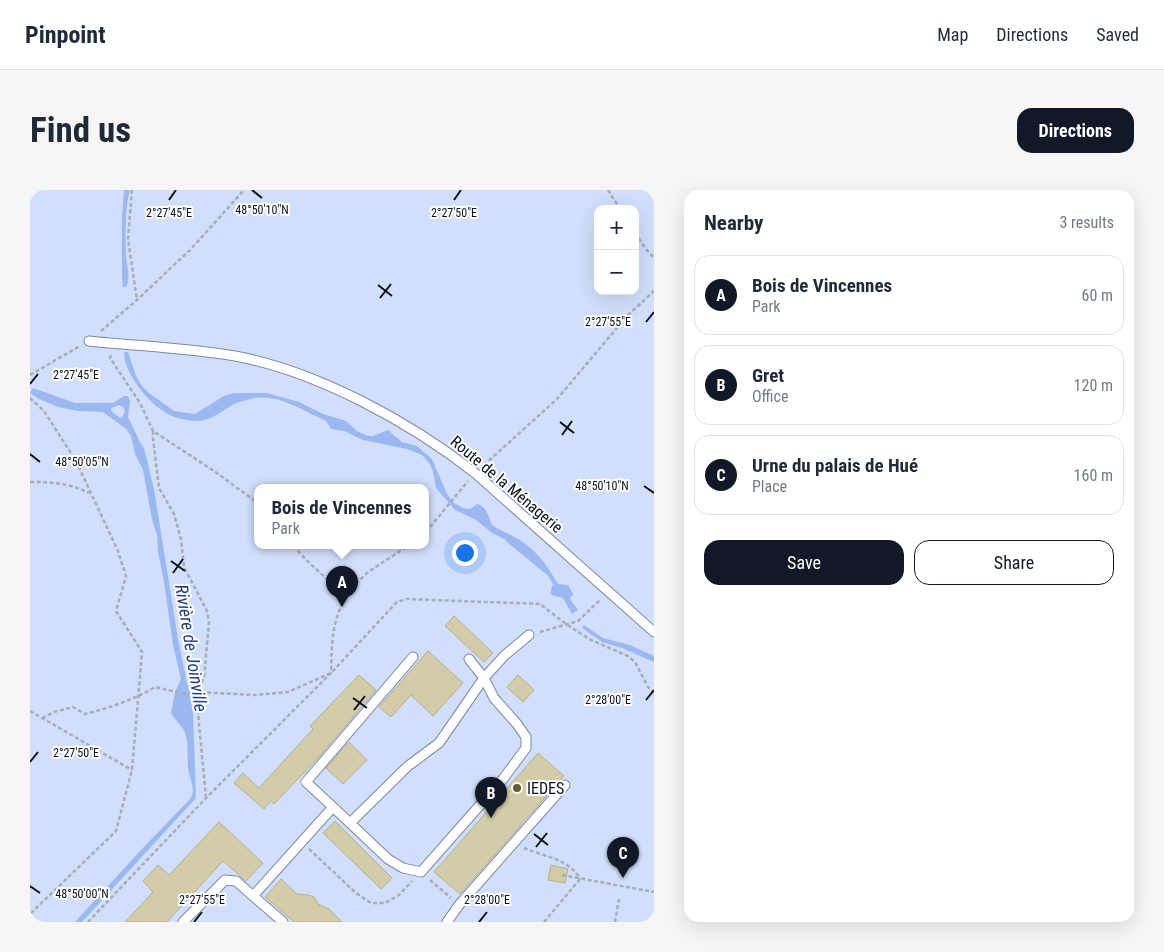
<!DOCTYPE html>
<html lang="en">
<head>
<meta charset="utf-8">
<style>
	:root { --surface:#fff; --page:#f6f6f7; --text:#1f2937; --muted:#747a83; --line:#e0e1e3; --accent:#111827 }
	body { margin:0; font-family:"Roboto Condensed",sans-serif; background:var(--page); color:var(--text) }
	.controls { position:absolute; right:15px; top:15px; display:grid; overflow:hidden; border-radius:10px; box-shadow:0 5px 20px #0002 }
	.controls button { width:45px; height:45px; display:grid; place-items:center; padding:0; border:0; border-bottom:1px solid var(--line); background:var(--surface); color:var(--text); font:25px sans-serif }
	.you { position:absolute; left:434px; top:362px; width:18px; height:18px; margin:-12px; border:4px solid #fff; border-radius:50%; background:#1a73e8; box-shadow:0 0 0 8px #1a73e833 }
	.badge { display:grid; place-items:center; width:32px; height:32px; border-radius:50%; background:var(--accent); color:#fff; font-size:16px; font-weight:700 }
	.pin { position:absolute; translate:-50% -41px; filter:drop-shadow(0 1px 2px #0008) }
	.pin::after { content:''; position:absolute; top:26px; width:18px; height:15px; background:inherit; clip-path:polygon(0 0,100% 0,50% 100%) }
	.popup { position:absolute; left:224px; top:294px; width:175px; height:65px; box-sizing:border-box; display:grid; place-content:center; border-radius:10px; background:var(--surface); filter:drop-shadow(0 1px 4px #0005); font-size:16px; white-space:nowrap; color:var(--muted) }
	.popup b { font-size:19px; color:var(--text) }
	.popup::after { content:''; position:absolute; left:50%; top:100%; margin-left:-10px; border:10px solid transparent; border-top-color:var(--surface) }
	.list { margin:0; padding:0; list-style:none }
	h2 { display:flex; justify-content:space-between; align-items:center; height:65px; margin:0; padding:0 20px; font-size:21px }
	h2 small { font-size:16px; font-weight:400; color:var(--muted) }
	.list li { display:grid; grid-template-columns:32px 1fr auto; gap:15px; align-items:center; box-sizing:border-box; height:80px; margin:0 10px 10px; padding:0 10px; border:1px solid var(--line); border-radius:15px }
	.list b { display:block; font-size:19px; white-space:nowrap }
	.list p { margin:0; font-size:16px; white-space:nowrap; color:var(--muted) }
	.list em { font-size:16px; font-style:normal; color:var(--muted) }
	.actions { display:flex; gap:10px; padding:15px 20px }
	.actions a { flex:1; padding:11px 0; border:1px solid var(--accent); border-radius:15px; text-align:center; font-size:18px; color:var(--accent) }
	.actions .main { background:var(--accent); color:#fff }
	.map { position:relative; flex:none; width:624px; height:732px; overflow:hidden; border-radius:15px }
	header { display:flex; align-items:center; gap:30px; box-sizing:border-box; height:70px; padding:0 25px; background:var(--surface); border-bottom:1px solid var(--line) }
	header strong { font-size:24px }
	nav { display:flex; gap:28px; margin-inline-start:auto; font-size:18px }
	.intro { display:flex; align-items:center; justify-content:space-between; box-sizing:border-box; height:120px; padding:0 30px }
	h1 { margin:0; font-size:35px }
	.button { padding:12px 22px; border-radius:15px; background:var(--accent); color:#fff; font-size:18px; font-weight:700 }
	main { display:flex; gap:30px; padding:0 30px }
	aside { flex:1; background:var(--surface); border-radius:15px; box-shadow:0 5px 20px #0002 }
	.map>svg:first-child { display:block }
	.green { fill:#d1dffc; fill-rule:evenodd }
	.water { fill:#9cb8f1; fill-rule:evenodd }
	.lines { fill:none; stroke-linecap:round; stroke-linejoin:round }
	.stream { stroke:#9cb8f1; stroke-width:4.5 }
	.building { fill:#d3cca9; stroke:#b6b08d }
	.service-casing { stroke:#7b89a7; stroke-width:11 }
	.path { stroke:#a9adb5; stroke-width:2.5; stroke-dasharray:4 2.5; stroke-linecap:butt }
	.service { stroke:#fff; stroke-width:9 }
	.ticks { fill:none; stroke:#0b101b; stroke-width:2 }
	.poi-dot { fill:#675d29; stroke:#fff; stroke-width:2 }
	.labels { text-anchor:middle; stroke-width:4; stroke-linejoin:round; paint-order:stroke }
	.street-label { font-size:16px; fill:#0b101b; stroke:#fff }
	.poi-label { font-size:16px; fill:#0b101b; stroke:#fff; text-anchor:start }
	.water-label { font-size:18px; font-style:italic; fill:#223d7f; stroke:#fff }
	.ticks-label { font-size:12px; text-anchor:middle; fill:#0b101b; stroke:#fff; stroke-width:4; stroke-linejoin:round; paint-order:stroke }
</style>
</head>
<body>
<header>
<strong>Pinpoint</strong>
<nav><a>Map</a><a>Directions</a><a>Saved</a></nav>
</header>
<div class="intro"><h1>Find us</h1><a class="button">Directions</a></div>
<main>
<div class="map">
<svg width="624" height="732" viewBox="0 0 624 732">
	<rect width="100%" height="100%" fill="#f0f3fa"/>
	<path class="green" d="M 0,0 L 624,0 L 624,732 L 0,732 ZM 568,19 L 605,19 L 605,101 L 568,101 ZM 228,298 L 396,298 L 396,356 L 228,356 Z"/>
	<g class="water">
		<path d="M 94,0 L 100,0 C 95,17 95,48 96,66 C 97,76 101,88 96,97 L 93,97 L 92,86 L 92,26 Z"/>
		<path d="M 94,162 L 98,162 L 106,186 L 112,196 L 119,203 L 144,221 L 165,224 L 194,206 L 204,203 L 237,203 L 269,212 L 293,224 L 316,231 L 327,241 L 338,246 L 343,246 L 358,240 L 372,252 L 387,256 L 402,269 L 417,304 L 424,313 L 433,318 L 440,319 L 447,314 C 457,317 458,326 462,335 C 469,340 478,343 486,348 C 507,360 516,374 528,394 L 538,395 L 543,404 L 540,409 L 548,420 L 542,424 L 533,408 C 524,404 517,409 523,394 L 512,376 L 488,356 L 462,343 L 446,330 L 425,320 L 406,298 L 403,282 L 400,274 L 392,265 L 377,259 L 333,250 L 314,241 L 301,239 L 296,231 L 290,228 C 269,219 250,205 225,208 C 219,209 209,212 204,214 C 193,220 182,230 169,231 C 160,231 148,229 140,225 C 120,216 94,184 94,162 Z"/>
		<path d="M 3,198 L 45,213 L 83,213 L 94,206 L 98,206 L 100,211 L 98,227 L 110,252 L 114,258 L 124,299 L 148,449 L 163,522 L 166,608 L 52,732 L 45,732 L 109,662 L 160,609 C 167,599 159,589 158,578 C 157,567 159,554 155,543 C 152,535 145,530 141,523 L 145,502 L 151,489 L 143,455 L 134,392 L 128,362 L 127,345 L 122,330 L 113,280 L 105,264 L 101,246 L 96,239 L 73,222 L 48,221 L 28,217 L 9,209 L 0,203 ZM 89,215 L 93,217 L 95,221 L 92,227 L 90,228 L 81,221 L 81,218 Z"/>
		<polygon points="554,435 573,448 600,455 624,466 624,472 592,458 572,452 552,438"/>
	</g>
	<g class="lines">
		<polyline class="stream" points="478,350 517,382"/>
	</g>
	<g class="building">
		<polygon points="424,426 463,463 454,472 415,436"/>
		<polygon points="398,461 433,493 403,526 381,505 361,527 349,517"/>
		<polygon points="329,485 346,500 287,569 244,614 241,611 234,619 204,593 213,583 229,598 283,539 280,536"/>
		<polygon points="488,485 504,500 493,512 477,497"/>
		<polygon points="319,552 337,570 313,594 296,578"/>
		<polygon points="508,563 534,586 430,704 404,682"/>
		<polygon points="305,631 362,688 351,699 293,643"/>
		<polygon points="189,632 233,673 216,691 193,671 137,732 95,732 123,702 113,691 128,675 139,685"/>
		<polygon points="521,675 538,679 535,693 518,690"/>
		<polygon points="251,689 267,704 278,705 284,707 288,714 299,719 312,732 264,732 235,707"/>
	</g>
	<g class="lines">
		<defs>
			<g id="service">
				<path d="M 59,151 C 108,156 157,158 205,166 C 287,181 380,232 445,283 L 624,442"/>
				<polyline points="303,617 276,592 383,467"/>
				<polyline points="320,633 378,576 409,553 454,488 474,466 499,445"/>
				<polyline points="223,706 303,617 358,669 373,678 391,682 473,589 496,558 496,547 487,534 464,508 454,488 439,469"/>
				<polyline points="153,732 195,690 206,691 253,732"/>
				<polyline points="417,732 429,715 535,595"/>
			</g>
		</defs>
		<use href="#service" class="service-casing"/>
		<g class="path">
			<polyline points="102,0 98,49 107,110"/>
			<polyline points="578,0 590,19"/>
			<polyline points="605,43 616,59 624,68"/>
			<polyline points="71,141 107,110 161,59 214,0"/>
			<polyline points="81,165 80,168 110,213 123,241 184,281 228,313"/>
			<polyline points="0,185 50,156"/>
			<polyline points="0,208 14,221 46,271 88,361 96,386 86,421 112,462 102,580 86,641 0,724"/>
			<polyline points="123,241 123,248 129,298 144,324 151,349 154,377 177,421 179,432 174,488 166,502 176,608"/>
			<polyline points="454,275 527,209 597,126 624,101"/>
			<path d="M 0,292 C 22,292 39,293 59,303"/>
			<polyline points="396,342 438,291"/>
			<path d="M 263,356 C 280,374 296,390 317,403 L 338,382 L 378,356"/>
			<polyline points="510,442 548,431 570,410"/>
			<polyline points="0,521 102,580"/>
			<path d="M 12,528 L 24,522 L 43,517 L 55,524 C 79,518 103,510 125,497 L 155,504 L 166,502 L 225,505 L 258,502 L 301,483 L 367,412 L 377,409 L 510,414 L 536,434 L 561,450 L 598,466 L 605,472 L 618,497 L 624,503"/>
			<path d="M 494,658 C 512,666 540,669 550,689"/>
			<polyline points="279,659 326,703 341,713 355,713 369,705 382,691"/>
			<polyline points="532,685 624,702"/>
			<polyline points="400,690 421,708"/>
			<path d="M 58,732 L 176,608 L 301,483 C 302,450 301,434 317,404"/>
			<polyline points="514,732 550,689"/>
			<polyline points="585,732 589,709"/>
		</g>
		<use href="#service" class="service"/>
	</g>
	<path class="ticks" d="M 222,0 L 232,8M 139,10 L 146,0M 424,10 L 431,0M 348,95 L 362,106M 350,108 L 361,94M 616,132 L 624,122M 0,194 L 8,184M 530,232 L 544,243M 532,245 L 542,231M 0,264 L 10,272M 614,296 L 624,303M 141,371 L 155,381M 143,383 L 153,369M 323,508 L 337,518M 616,510 L 624,500M 324,520 L 335,506M 0,572 L 8,562M 504,644 L 518,655M 506,657 L 517,643M 0,696 L 10,703M 164,732 L 172,722M 449,732 L 457,722"/>
	<circle class="poi-dot" cx="487" cy="598" r="5"/>
	<g class="labels">
		<g class="street-label">
			<text transform="translate(477 294) rotate(40)" y="6">Route de la Ménagerie</text>
		</g>
		<g class="poi-label">
			<text x="497" y="604">IEDES</text>
		</g>
		<g class="water-label">
			<text transform="translate(161 458) rotate(81)" y="6">Rivière de Joinville</text>
		</g>
	</g>
	<g class="ticks-label">
		<text x="232" y="24">48°50'10"N</text>
		<text x="139" y="27">2°27'45"E</text>
		<text x="424" y="27">2°27'50"E</text>
		<text x="578" y="136">2°27'55"E</text>
		<text x="46" y="189">2°27'45"E</text>
		<text x="52" y="276">48°50'05"N</text>
		<text x="572" y="300">48°50'10"N</text>
		<text x="578" y="514">2°28'00"E</text>
		<text x="46" y="567">2°27'50"E</text>
		<text x="52" y="708">48°50'00"N</text>
		<text x="172" y="714">2°27'55"E</text>
		<text x="457" y="714">2°28'00"E</text>
	</g>
</svg>
<div class="controls">
<button>+</button>
<button>−</button>
</div>
<div class="you"></div>
<div class="pin badge" style="left:312px;top:417px">A</div>
<div class="popup"><b>Bois de Vincennes</b>Park</div>
<div class="pin badge" style="left:461px;top:628px">B</div>
<div class="pin badge" style="left:593px;top:688px">C</div>
</div>
<aside>
<h2>Nearby<small>3 results</small></h2>
<ul class="list">
<li><span class="badge">A</span><div><b>Bois de Vincennes</b><p>Park</p></div><em>60 m</em></li>
<li><span class="badge">B</span><div><b>Gret</b><p>Office</p></div><em>120 m</em></li>
<li><span class="badge">C</span><div><b>Urne du palais de Hué</b><p>Place</p></div><em>160 m</em></li>
</ul>
<div class="actions"><a class="main">Save</a><a>Share</a></div>
</aside>
</main>
</body>
</html>
